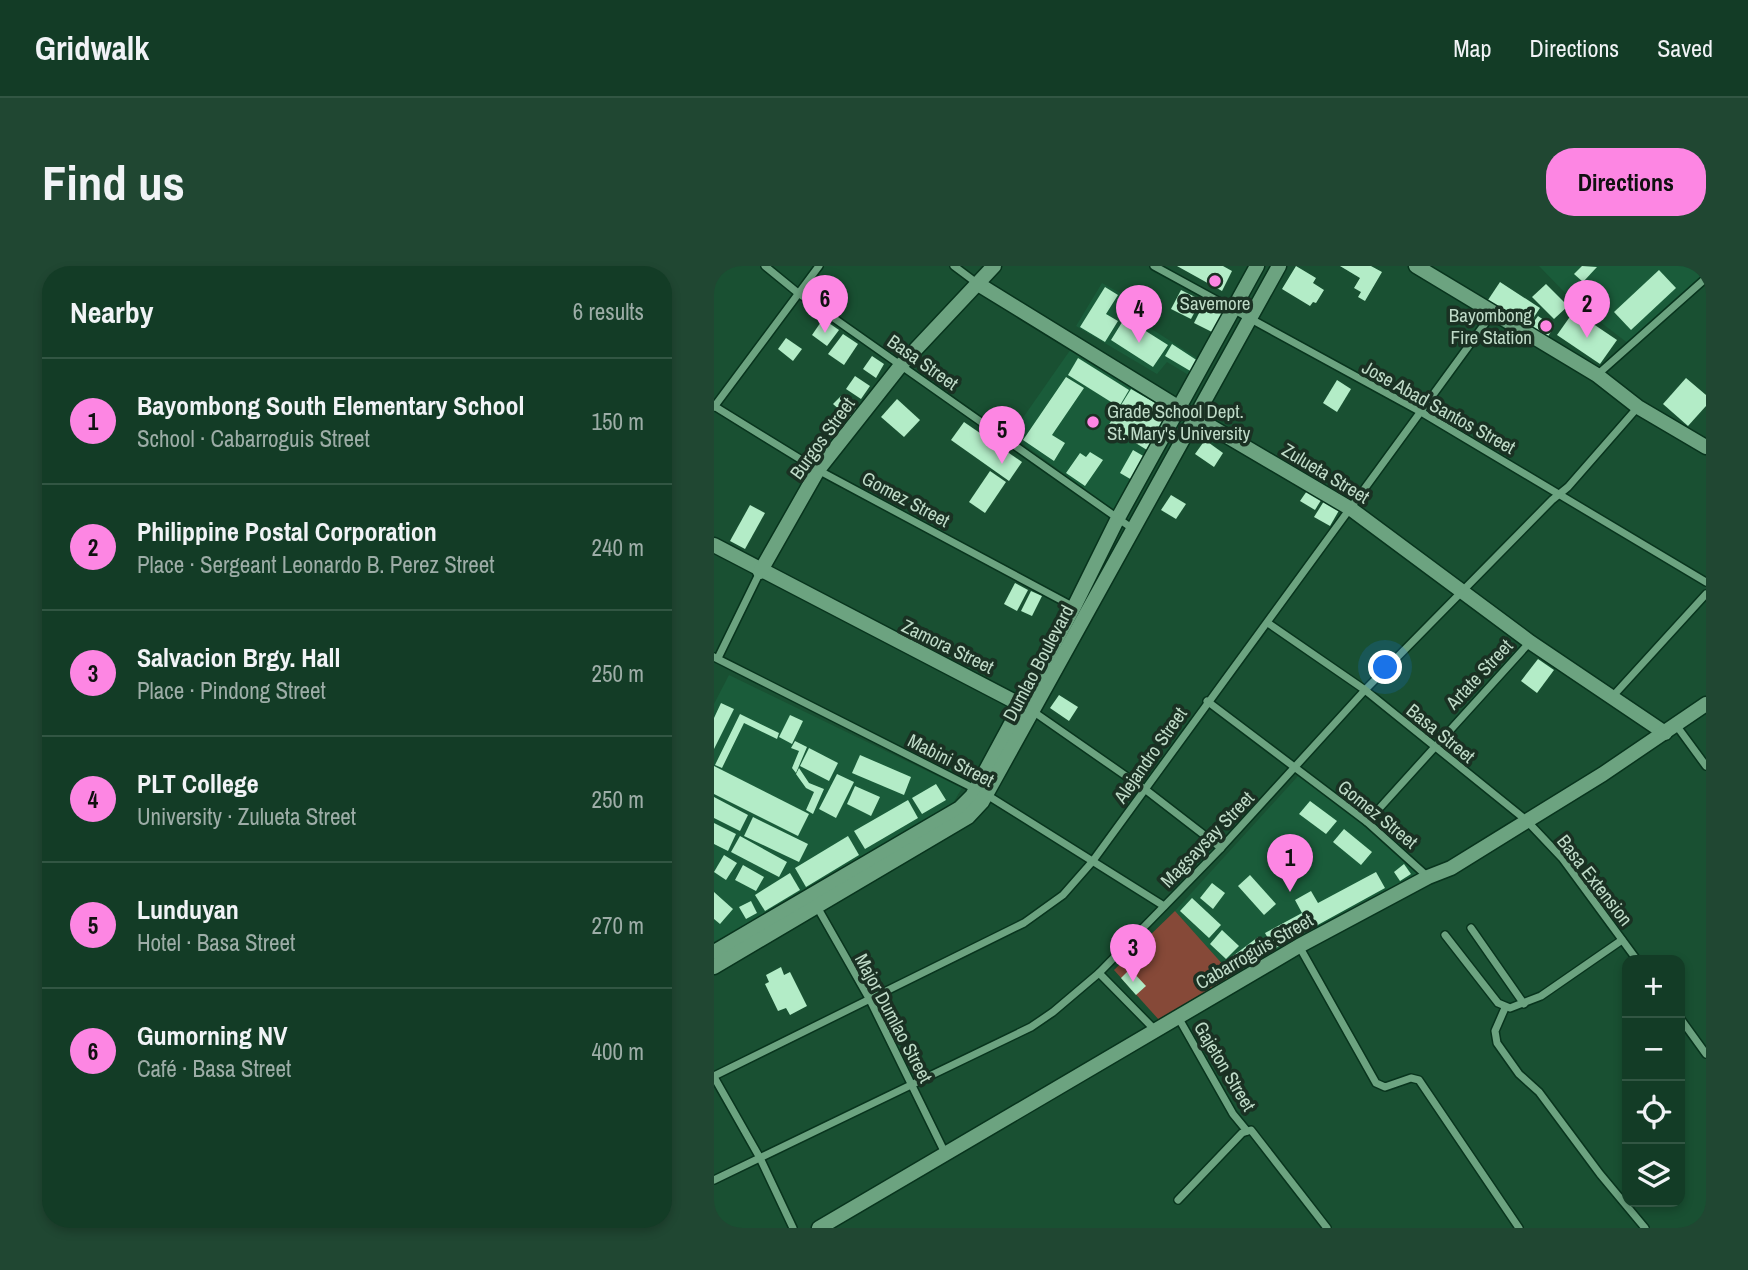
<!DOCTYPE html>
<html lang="en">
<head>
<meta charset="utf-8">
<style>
	:root { --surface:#133c26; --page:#204732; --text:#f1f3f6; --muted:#9dada7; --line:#325643; --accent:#fd86e3 }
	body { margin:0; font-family:"Archivo Narrow",sans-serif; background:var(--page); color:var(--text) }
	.controls { position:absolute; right:21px; bottom:21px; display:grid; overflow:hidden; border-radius:14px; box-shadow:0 4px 10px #0003 }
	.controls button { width:63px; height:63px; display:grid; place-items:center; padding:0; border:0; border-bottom:2px solid var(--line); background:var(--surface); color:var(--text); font:35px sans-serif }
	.you { position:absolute; left:672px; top:402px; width:24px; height:24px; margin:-18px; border:5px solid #fff; border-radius:50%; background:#1a73e8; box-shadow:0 0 0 10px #1a73e833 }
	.badge { display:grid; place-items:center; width:46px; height:46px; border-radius:50%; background:var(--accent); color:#111; font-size:23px; font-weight:700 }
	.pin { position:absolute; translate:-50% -58px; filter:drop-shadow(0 2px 4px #0008) }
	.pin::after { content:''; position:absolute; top:37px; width:24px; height:21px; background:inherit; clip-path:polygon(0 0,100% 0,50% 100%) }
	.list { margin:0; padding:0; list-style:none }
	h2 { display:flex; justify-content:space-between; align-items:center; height:91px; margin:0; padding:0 28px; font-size:30px }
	h2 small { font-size:23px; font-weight:400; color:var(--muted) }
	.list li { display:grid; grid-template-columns:46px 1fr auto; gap:21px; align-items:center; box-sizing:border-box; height:126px; padding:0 28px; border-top:2px solid var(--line) }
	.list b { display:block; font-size:26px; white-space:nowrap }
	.list p { margin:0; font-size:23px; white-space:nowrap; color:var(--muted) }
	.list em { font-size:23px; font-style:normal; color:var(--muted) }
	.icon { flex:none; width:38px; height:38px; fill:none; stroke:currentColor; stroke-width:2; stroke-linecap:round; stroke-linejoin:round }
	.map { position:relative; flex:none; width:992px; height:962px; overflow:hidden; border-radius:28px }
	header { display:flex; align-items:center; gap:42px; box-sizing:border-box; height:98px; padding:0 35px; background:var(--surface); border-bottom:2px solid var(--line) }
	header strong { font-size:33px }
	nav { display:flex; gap:38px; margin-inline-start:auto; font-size:24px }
	.intro { display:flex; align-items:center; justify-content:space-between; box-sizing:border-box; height:168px; padding:0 42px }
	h1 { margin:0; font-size:49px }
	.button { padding:18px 32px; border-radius:28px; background:var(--accent); color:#111; font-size:24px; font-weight:700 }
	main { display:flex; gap:42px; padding:0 42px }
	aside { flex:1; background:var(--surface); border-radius:28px; box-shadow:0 4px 10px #0003 }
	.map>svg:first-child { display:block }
	.built { fill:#1a5c3a }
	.green { fill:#864938 }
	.building { fill:#b3ecc7 }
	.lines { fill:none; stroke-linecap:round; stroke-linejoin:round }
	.street-casing { stroke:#08341d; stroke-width:10 }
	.secondary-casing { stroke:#08341d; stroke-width:17 }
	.street { stroke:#6ca380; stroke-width:7 }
	.secondary { stroke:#6ca380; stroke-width:14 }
	.poi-dot { fill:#fd86e3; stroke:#1a3123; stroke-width:2.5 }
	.labels { text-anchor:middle; stroke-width:7; stroke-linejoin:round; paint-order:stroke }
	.poi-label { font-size:19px; fill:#bfdbc8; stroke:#1a3123 }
	.street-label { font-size:19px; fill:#bfdbc8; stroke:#1a3123 }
</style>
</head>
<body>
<header>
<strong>Gridwalk</strong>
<nav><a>Map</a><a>Directions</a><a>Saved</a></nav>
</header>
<div class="intro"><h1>Find us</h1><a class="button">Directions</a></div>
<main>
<aside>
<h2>Nearby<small>6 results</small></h2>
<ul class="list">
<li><span class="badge">1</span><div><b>Bayombong South Elementary School</b><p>School · Cabarroguis Street</p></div><em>150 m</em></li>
<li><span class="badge">2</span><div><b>Philippine Postal Corporation</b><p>Place · Sergeant Leonardo B. Perez Street</p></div><em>240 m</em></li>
<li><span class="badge">3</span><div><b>Salvacion Brgy. Hall</b><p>Place · Pindong Street</p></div><em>250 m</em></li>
<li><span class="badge">4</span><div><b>PLT College</b><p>University · Zulueta Street</p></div><em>250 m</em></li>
<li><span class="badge">5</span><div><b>Lunduyan</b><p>Hotel · Basa Street</p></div><em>270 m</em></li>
<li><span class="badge">6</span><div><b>Gumorning NV</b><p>Café · Basa Street</p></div><em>400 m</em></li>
</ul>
</aside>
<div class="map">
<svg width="992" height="962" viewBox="0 0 992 962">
	<rect width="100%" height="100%" fill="#195032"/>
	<g class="built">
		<polygon points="825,0 992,0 992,8 915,78 860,36"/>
		<polygon points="388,17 440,46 433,60 486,94 478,111 453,96 443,108 362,60"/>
		<polygon points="359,80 459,143 400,244 297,169"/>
		<polygon points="15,409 248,522 239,537 0,676 0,438"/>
		<polygon points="584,510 655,559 707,607 520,711 461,645"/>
	</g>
	<polygon class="green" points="461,645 520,711 446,755 400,704"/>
	<g class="building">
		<polygon points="463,0 509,0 518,5 508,25"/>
		<polygon points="582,0 602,12 599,17 610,24 602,37 599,36 596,40 568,23"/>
		<polygon points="626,0 657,0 668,6 651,35 644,31 647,26 640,22 646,12"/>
		<polygon points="868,0 883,1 869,16 860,8"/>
		<polygon points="945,4 962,22 917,64 900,46"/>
		<polygon points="786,16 826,42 814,60 774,34"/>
		<polygon points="832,18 854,40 840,53 818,31"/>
		<polygon points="391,21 404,29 392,48 404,55 391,76 366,61"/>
		<polygon points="467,24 487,34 477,53 457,43"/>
		<polygon points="420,37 436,47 427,62 454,79 439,101 397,74"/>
		<polygon points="490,37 510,47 500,67 480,57"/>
		<polygon points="860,45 903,74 886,98 843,69"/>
		<polygon points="824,50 840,61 833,72 816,61"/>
		<polygon points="109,53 125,64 113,80 98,69"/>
		<polygon points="129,68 144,78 130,99 114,88"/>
		<polygon points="72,72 88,83 79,95 64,83"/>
		<polygon points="458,78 484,95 478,106 451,90"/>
		<polygon points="158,90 170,98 162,112 149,103"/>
		<polygon points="364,92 415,124 405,141 354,109"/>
		<polygon points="141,110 156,120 147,133 132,123"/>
		<polygon points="352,111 370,122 338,169 351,177 340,195 309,174"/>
		<polygon points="972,112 992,129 992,140 974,160 949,138"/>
		<polygon points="623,114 637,123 623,146 609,137"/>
		<polygon points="417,123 457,146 433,184 394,160"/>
		<polygon points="127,130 142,143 135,152 119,138"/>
		<polygon points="183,133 206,154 190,171 167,151"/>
		<polygon points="250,156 308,196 295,215 237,174"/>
		<polygon points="491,174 509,187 500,201 481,188"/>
		<polygon points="419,184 431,191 418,214 406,207"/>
		<polygon points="376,186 389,194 371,220 352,207 366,187 372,191"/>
		<polygon points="276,205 292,216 271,247 255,236"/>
		<polygon points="595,222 609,231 601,244 586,235"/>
		<polygon points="457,229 472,238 462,253 447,244"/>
		<polygon points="612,232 627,241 616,260 600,251"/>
		<polygon points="36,239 51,247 31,283 16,275"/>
		<polygon points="301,317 314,324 303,345 290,338"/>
		<polygon points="317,325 328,330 318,350 307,345"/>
		<polygon points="824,393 840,404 823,427 807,415"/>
		<polygon points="345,429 364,441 355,455 336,442"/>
		<polygon points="7,437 20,443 0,483 0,452"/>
		<polygon points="26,448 65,467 63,473 30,457 8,502 1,499"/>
		<polygon points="76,449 89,455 78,478 65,471"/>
		<polygon points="81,475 93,481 82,507 78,502 85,485 77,482"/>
		<polygon points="95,482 124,497 115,515 86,500"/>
		<polygon points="146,489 197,511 190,529 138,507"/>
		<polygon points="0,500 95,548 84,570 0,528"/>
		<polygon points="85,502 95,517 110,523 99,548 92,544 100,526 92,522 82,508"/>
		<polygon points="123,508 140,516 122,552 105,543"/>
		<polygon points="222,518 232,534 208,548 198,532"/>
		<polygon points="141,520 166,531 157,550 133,538"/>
		<polygon points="0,531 34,549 26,565 0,552"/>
		<polygon points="194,534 204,552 151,583 140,565"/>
		<polygon points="596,535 623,555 612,568 585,548"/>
		<polygon points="39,551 94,578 85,596 30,570"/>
		<polygon points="0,557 22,568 14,585 0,578"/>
		<polygon points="630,563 658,586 647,599 619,576"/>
		<polygon points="26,570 73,596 65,611 17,586"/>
		<polygon points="134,570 145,589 92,621 81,602"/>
		<polygon points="10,589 23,597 12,614 0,606"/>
		<polygon points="690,598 697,608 686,615 680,606"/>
		<polygon points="29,599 50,611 42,625 21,614"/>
		<polygon points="662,606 671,622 560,683 551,667 588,647 581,634 597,625 604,637"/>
		<polygon points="76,607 86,624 51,645 41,629"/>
		<polygon points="536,609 562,638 550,649 524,620"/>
		<polygon points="498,617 511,627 499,643 486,632"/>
		<polygon points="0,626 19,643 6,658 0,653"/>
		<polygon points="478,632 507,659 495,672 466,645"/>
		<polygon points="37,635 43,647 32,653 25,641"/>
		<polygon points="508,664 525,680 512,693 496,678"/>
		<polygon points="544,671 553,682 524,705 515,693"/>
		<polygon points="67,701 70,709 76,706 93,740 76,749 72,742 64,745 51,718 55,716 52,709"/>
		<polygon points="416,703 432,720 422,729 407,712"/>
	</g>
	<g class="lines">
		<defs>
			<g id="street">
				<polyline points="51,0 84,27 419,263"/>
				<polyline points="240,0 264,18"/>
				<polyline points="440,0 707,146 992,316"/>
				<polyline points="883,109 992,12"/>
				<polyline points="0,140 104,204 360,341"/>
				<polyline points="0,141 105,0"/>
				<polyline points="554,357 651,424 812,554 848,592 923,694"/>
				<polyline points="0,391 273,529 450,640"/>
				<polyline points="4,392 46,306"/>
				<polyline points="899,430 992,328"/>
				<polyline points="493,435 653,556 714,611"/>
				<polyline points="320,446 432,524 507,582"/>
				<polyline points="962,459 992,500"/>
				<polyline points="653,556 816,376"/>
				<polyline points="102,639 156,734 232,889"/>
				<polyline points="757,662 810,738"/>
				<polyline points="731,669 784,737 796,742 827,730 908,674"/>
				<polyline points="585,680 662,817 671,821 697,812 705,814 805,962"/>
				<polyline points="385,707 441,764"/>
				<polyline points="791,742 781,765 783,777 805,808 825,826 886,908 931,962"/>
				<polyline points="464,751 519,848 533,865"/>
				<polyline points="966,752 992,788"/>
				<polyline points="0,810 310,657 349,629 378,596 778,48"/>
				<polyline points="0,811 46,892 79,962"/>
				<polyline points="0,914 317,761 339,746 385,707 507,582 651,424 838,234 854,221 924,141"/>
				<polyline points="464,934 528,867 537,864 613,962"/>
			</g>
			<g id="secondary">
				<polyline points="702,0 883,109 924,141 992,181"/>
				<polyline points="264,18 467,143 637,243 816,376 951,467"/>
				<polyline points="0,279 315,443"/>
				<polyline points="46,306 104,204 187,99 280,0"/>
				<polyline points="0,686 246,542 258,530 360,341 404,252 543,0"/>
				<polyline points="0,701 254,551 268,536 565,0"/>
				<polyline points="105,962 585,680 714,611 737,602 889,508 992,438"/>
			</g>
		</defs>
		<use href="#street" class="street-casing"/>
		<use href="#secondary" class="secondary-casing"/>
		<use href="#street" class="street"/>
		<use href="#secondary" class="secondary"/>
	</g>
	<g class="poi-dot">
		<circle cx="501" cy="15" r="7"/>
		<circle cx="832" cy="60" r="7"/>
		<circle cx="379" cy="156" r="7"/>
	</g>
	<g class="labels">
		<g class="poi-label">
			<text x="501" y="44">Savemore</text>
			<text x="818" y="56" text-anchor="end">Bayombong<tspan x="818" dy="22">Fire Station</tspan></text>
			<text x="393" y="152" text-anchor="start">Grade School Dept.<tspan x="393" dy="22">St. Mary's University</tspan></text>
		</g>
		<g class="street-label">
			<text transform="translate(209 96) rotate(35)" y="7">Basa Street</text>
			<text transform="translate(725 141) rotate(29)" y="7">Jose Abad Santos Street</text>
			<text transform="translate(108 172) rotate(-54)" y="7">Burgos Street</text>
			<text transform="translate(612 207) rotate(31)" y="7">Zulueta Street</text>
			<text transform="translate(192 233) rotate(28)" y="7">Gomez Street</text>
			<text transform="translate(234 380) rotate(26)" y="7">Zamora Street</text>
			<text transform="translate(324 397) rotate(-62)" y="7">Dumlao Boulevard</text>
			<text transform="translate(765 408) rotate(-47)" y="7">Artate Street</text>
			<text transform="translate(727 467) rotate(39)" y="7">Basa Street</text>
			<text transform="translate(436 489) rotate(-55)" y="7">Alejandro Street</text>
			<text transform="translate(237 494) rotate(27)" y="7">Mabini Street</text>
			<text transform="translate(664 548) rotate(39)" y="7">Gomez Street</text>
			<text transform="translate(493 573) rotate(-46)" y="7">Magsaysay Street</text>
			<text transform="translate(881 614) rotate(52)" y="7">Basa Extension</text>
			<text transform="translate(540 685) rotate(-30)" y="7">Cabarroguis Street</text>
			<text transform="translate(180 752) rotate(62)" y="7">Major Dumlao Street</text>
			<text transform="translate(511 800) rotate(59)" y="7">Gajeton Street</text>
		</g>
	</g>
</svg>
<div class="controls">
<button>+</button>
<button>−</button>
<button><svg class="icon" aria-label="locate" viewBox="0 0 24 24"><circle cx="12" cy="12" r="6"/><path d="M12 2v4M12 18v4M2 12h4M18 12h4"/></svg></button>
<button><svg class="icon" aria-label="layers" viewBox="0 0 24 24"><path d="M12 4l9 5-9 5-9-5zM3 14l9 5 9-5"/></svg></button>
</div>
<div class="you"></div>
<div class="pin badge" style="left:576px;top:626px">1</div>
<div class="pin badge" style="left:873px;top:72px">2</div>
<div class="pin badge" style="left:419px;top:716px">3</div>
<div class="pin badge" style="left:425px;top:77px">4</div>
<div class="pin badge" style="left:288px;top:198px">5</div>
<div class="pin badge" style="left:111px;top:67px">6</div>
</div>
</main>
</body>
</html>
